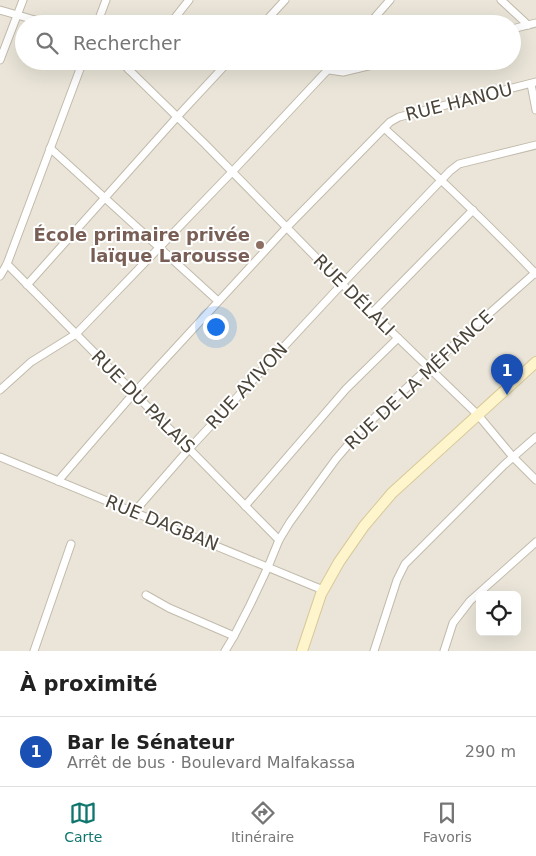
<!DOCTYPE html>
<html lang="fr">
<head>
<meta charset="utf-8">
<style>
	:root { --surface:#fff; --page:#f2f2f2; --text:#222; --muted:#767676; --line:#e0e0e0; --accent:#0f766e }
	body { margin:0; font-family:"DejaVu Sans",sans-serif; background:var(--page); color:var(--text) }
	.controls { position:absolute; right:15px; bottom:15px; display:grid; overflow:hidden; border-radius:8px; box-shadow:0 5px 20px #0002 }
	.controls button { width:45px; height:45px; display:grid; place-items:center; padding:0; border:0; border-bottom:1px solid var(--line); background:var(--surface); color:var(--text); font:25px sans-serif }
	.you { position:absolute; left:215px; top:326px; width:18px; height:18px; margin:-12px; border:4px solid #fff; border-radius:50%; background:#1a73e8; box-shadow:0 0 0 8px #1a73e833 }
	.badge { display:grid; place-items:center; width:32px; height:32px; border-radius:50%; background:var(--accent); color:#fff; font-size:16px; font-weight:700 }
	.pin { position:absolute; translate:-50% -41px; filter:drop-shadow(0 1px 2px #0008) }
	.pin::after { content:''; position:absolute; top:26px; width:18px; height:15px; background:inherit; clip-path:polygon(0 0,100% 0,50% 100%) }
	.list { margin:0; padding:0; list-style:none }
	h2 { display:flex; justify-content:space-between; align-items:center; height:65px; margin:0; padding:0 20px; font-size:21px }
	h2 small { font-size:16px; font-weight:400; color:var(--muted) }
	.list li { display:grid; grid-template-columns:32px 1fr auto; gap:15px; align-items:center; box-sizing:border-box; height:70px; padding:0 20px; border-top:1px solid var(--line) }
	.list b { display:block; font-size:19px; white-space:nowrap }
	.list p { margin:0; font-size:16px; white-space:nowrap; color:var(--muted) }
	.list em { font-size:16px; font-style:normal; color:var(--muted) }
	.icon { flex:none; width:28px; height:28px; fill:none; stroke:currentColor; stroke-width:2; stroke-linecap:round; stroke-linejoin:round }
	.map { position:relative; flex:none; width:536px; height:651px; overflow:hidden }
	.search { position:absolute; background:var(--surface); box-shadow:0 5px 20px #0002; left:15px; right:15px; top:15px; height:55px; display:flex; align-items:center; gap:12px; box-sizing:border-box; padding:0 18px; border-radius:28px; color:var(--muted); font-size:19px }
	.sheet { height:135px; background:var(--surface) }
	nav { display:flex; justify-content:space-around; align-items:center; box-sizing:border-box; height:70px; border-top:1px solid var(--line); background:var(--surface); font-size:14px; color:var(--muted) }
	nav a { display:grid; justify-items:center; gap:2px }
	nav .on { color:var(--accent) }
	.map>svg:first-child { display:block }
	.residential { fill:#eae5d8; fill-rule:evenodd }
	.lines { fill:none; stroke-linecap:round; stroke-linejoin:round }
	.street-casing { stroke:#c2bbac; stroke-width:9 }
	.secondary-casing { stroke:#d8c999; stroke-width:12 }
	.street { stroke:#fff; stroke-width:7 }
	.secondary { stroke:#fff5cc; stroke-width:10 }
	.education-dot { fill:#8d6e63; stroke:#fff; stroke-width:2 }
	.labels { text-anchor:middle; stroke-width:4; stroke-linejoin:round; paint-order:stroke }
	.street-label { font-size:18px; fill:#4b4438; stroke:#fff }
	.education-label { font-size:18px; font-weight:bold; fill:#785e54; stroke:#fff; text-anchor:end }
</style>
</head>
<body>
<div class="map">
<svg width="536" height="651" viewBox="0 0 536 651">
	<rect width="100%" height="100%" fill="#f6f3eb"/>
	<path class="residential" d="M 0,0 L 536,0 L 536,651 L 0,651 ZM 24,24 L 512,24 L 512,61 L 24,61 ZM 480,595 L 517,595 L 517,632 L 480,632 Z"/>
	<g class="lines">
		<defs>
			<g id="street">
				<polyline points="501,0 528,25"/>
				<polyline points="0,10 49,24"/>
				<polyline points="97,24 106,0"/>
				<polyline points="170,24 189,0"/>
				<polyline points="263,24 285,0"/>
				<polyline points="369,24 390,0"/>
				<polyline points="512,29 536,23"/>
				<polyline points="0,60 23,0"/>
				<polyline points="120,61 205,144 342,284 478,415 513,457 536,480"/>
				<polyline points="129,70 136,61"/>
				<polyline points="329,70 343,72 389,61"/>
				<polyline points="531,84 536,110"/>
				<path d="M 384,128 C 437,175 487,223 536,274"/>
				<polyline points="50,148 218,301"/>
				<polyline points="7,264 279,540"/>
				<polyline points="0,276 7,264 83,61"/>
				<polyline points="27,285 177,117 229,61"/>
				<polyline points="372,313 473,210"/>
				<polyline points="0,390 31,362 76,334 232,172 336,61"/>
				<polyline points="0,457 323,590"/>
				<polyline points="58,481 134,393 287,227 390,122 399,117 536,82"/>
				<polyline points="245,506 346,389 398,338"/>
				<polyline points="134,512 189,449 342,284 450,171 459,164 536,145"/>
				<polyline points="146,595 169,608 234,636"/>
				<polyline points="34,651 71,544"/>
				<polyline points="225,651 234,636 250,605 268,567 279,540 290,522 336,459 360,431 428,368 536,272"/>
				<polyline points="374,651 397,580 405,564 504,465 536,437"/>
				<polyline points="444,651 453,623 470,601 536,542"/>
			</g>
			<polyline id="secondary" points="302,651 321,594 339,562 364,526 392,493 536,362"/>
		</defs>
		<use href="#street" class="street-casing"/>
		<use href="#secondary" class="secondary-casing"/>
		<use href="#street" class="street"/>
		<use href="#secondary" class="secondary"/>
	</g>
	<circle class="education-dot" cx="260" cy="245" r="5"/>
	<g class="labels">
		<g class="street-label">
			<text transform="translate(459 102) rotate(-14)" y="6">RUE HANOU</text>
			<text transform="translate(354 295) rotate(45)" y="6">RUE DÉLALI</text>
			<text transform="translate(419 380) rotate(-43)" y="6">RUE DE LA MÉFIANCE</text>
			<text transform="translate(247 386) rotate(-47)" y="6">RUE AYIVON</text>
			<text transform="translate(143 402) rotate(45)" y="6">RUE DU PALAIS</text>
			<text transform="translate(162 523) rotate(22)" y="6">RUE DAGBAN</text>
		</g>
		<g class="education-label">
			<text x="250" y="241">École primaire privée<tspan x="250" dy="21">laïque Larousse</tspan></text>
		</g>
	</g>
</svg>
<div class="controls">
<button><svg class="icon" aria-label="locate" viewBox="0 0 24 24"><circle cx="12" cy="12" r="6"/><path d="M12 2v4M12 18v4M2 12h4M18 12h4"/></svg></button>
</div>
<div class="you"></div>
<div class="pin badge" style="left:507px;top:395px;background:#1a4fb4">1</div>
<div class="search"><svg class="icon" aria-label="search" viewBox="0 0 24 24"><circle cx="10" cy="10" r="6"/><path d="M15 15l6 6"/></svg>Rechercher</div>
</div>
<section class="sheet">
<h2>À proximité<small></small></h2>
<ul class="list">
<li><span class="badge" style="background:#1a4fb4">1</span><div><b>Bar le Sénateur</b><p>Arrêt de bus · Boulevard Malfakassa</p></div><em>290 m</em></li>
</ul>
</section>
<nav>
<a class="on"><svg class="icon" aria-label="map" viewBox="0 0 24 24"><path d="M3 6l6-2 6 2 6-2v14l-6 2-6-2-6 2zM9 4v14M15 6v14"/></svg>Carte</a>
<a><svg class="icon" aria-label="directions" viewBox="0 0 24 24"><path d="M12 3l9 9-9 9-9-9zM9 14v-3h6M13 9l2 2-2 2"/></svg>Itinéraire</a>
<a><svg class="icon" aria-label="saved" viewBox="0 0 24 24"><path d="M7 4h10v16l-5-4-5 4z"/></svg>Favoris</a>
</nav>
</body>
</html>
